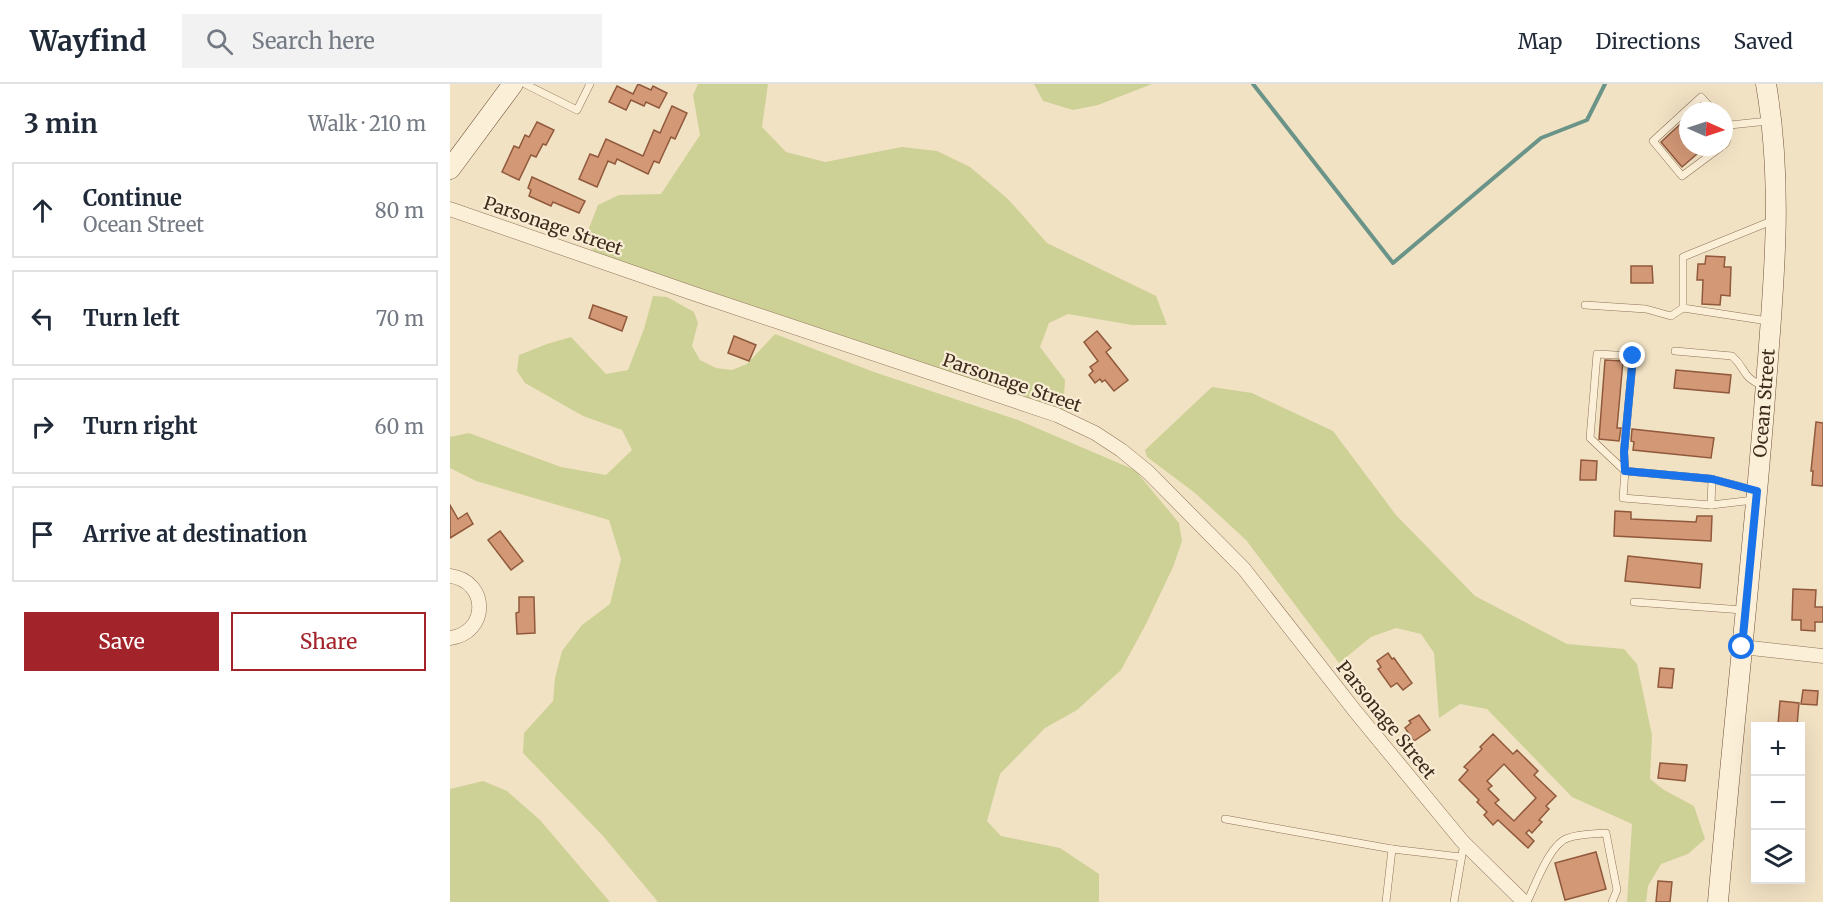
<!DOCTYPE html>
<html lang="en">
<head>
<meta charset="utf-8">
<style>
	:root { --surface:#fff; --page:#f2f2f3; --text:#1f2937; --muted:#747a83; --line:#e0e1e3; --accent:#a3232a }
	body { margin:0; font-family:Merriweather,serif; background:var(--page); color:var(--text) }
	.controls { position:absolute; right:18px; bottom:18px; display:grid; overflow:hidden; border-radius:0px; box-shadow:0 6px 24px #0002 }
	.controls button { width:54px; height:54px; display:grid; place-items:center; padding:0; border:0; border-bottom:2px solid var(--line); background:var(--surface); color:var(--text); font:30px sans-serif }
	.compass { position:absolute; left:1229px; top:18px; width:54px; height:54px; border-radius:50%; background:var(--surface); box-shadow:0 6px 24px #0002; rotate:93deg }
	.stop { position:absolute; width:18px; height:18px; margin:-14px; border:4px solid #1a73e8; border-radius:50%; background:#fff }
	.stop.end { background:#1a73e8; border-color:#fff; box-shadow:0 2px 6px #0008 }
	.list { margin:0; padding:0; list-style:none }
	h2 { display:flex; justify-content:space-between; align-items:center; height:78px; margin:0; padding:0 24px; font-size:26px }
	h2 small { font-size:20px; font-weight:400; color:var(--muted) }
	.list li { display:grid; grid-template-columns:39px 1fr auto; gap:18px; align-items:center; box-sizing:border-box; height:96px; margin:0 12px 12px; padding:0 12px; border:2px solid var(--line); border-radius:0px }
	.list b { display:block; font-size:22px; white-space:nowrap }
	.list p { margin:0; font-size:20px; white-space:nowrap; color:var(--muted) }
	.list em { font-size:20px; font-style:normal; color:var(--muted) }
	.actions { display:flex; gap:12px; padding:18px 24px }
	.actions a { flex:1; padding:14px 0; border:2px solid var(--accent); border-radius:0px; text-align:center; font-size:21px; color:var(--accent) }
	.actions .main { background:var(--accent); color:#fff }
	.icon { flex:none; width:33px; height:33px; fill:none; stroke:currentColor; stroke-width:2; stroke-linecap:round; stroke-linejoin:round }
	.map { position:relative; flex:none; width:1373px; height:818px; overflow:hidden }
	header { display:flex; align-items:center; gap:36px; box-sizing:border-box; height:84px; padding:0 30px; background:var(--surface); border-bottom:2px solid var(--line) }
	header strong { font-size:28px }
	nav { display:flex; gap:33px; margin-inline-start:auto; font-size:21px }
	.search { width:420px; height:54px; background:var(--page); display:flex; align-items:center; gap:15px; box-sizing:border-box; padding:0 21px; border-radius:0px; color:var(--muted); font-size:22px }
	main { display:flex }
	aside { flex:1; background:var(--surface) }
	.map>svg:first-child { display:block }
	.green { fill:#cdd196 }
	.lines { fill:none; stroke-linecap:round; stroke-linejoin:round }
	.stream { stroke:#6b9488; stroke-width:4 }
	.building { fill:#d39876; stroke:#90593c; stroke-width:1.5; fill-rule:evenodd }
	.lane-casing { stroke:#8e7258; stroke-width:8 }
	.street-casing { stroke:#8e7258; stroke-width:15 }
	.secondary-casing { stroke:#70533b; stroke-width:21 }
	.lane { stroke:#fcefd8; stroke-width:7 }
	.street { stroke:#fcefd8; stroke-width:14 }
	.secondary { stroke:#fcefd8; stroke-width:20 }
	.route { stroke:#1a73e8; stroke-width:8 }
	.labels { text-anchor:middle; stroke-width:4.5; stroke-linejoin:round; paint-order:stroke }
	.street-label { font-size:18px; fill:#3d2b1d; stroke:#f9ecd4 }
</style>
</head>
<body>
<header>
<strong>Wayfind</strong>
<div class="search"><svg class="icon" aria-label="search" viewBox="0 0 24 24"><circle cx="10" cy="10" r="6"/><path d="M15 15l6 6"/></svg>Search here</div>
<nav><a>Map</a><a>Directions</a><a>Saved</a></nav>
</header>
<main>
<aside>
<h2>3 min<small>Walk · 210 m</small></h2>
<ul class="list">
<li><svg class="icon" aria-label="ahead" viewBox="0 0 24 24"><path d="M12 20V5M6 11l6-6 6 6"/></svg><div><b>Continue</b><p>Ocean Street</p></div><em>80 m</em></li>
<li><svg class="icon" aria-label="left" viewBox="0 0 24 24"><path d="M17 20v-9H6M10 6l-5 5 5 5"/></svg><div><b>Turn left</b></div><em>70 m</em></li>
<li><svg class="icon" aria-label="right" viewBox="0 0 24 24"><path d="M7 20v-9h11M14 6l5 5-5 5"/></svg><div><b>Turn right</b></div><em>60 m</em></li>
<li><svg class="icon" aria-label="arrive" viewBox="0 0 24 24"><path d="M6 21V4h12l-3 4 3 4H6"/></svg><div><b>Arrive at destination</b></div></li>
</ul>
<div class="actions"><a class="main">Save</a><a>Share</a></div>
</aside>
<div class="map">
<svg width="1373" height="818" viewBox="0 0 1373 818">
	<rect width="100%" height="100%" fill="#f2e2c4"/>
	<g class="green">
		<polygon points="248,0 318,0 312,43 336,68 375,78 452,63 487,67 520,83 558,115 597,159 706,212 717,241 682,241 618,230 599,239 590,263 615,296 613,327 146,169 134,157 148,121 169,111 211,110 250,51 243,11"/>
		<polygon points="584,0 702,0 648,21 623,26 593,17"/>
		<polygon points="203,212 217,213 244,228 248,239 242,262 250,276 266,284 282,286 297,280 325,250 424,288 568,336 685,386 729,439 732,457 723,483 696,540 671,586 627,626 595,644 550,690 537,737 551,752 610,764 649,790 649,818 208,818 153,752 73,669 74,649 103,617 105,594 112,567 132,541 160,520 171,475 159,436 26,397 0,384 0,353 19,349 111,383 156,391 182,366 172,346 133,332 75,299 67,287 69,271 97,260 121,253 156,290 178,286 194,245"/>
		<polygon points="762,303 802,309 883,347 946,431 1025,512 1117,560 1174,565 1187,580 1202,651 1200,695 1214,706 1244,722 1255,755 1238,770 1211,780 1198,802 1196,818 1177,818 1182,740 1122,713 1037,625 1010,620 989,634 984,569 971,550 946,544 921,553 889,579 796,456 745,409 697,373 695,366"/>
		<polygon points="33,697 57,707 90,736 160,818 0,818 0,705"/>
	</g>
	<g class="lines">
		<polyline class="stream" points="803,0 943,179 1091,54 1137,36 1155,0"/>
	</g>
	<g class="building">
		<polygon points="188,0 201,6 203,2 217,9 209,24 196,18 194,22 181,16 176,26 159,18 167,2 183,10"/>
		<polygon points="222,22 237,29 225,55 221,53 209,79 204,77 198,90 167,75 165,80 158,77 147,103 129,95 140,70 148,73 156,55 193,72 204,46 210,49"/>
		<polygon points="1238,33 1238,63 1255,63 1232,83 1211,58"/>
		<polygon points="87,38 104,46 96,61 93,60 86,73 81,71 69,96 52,88 64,62 69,64 75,51 79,53"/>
		<polygon points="82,93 135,117 129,129 103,118 101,122 79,112 81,106 78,104"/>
		<polygon points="1256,172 1275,173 1274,183 1281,183 1280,212 1271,211 1270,221 1252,220 1253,196 1247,196 1248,180 1255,180"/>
		<polygon points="1181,182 1202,182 1203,199 1181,199"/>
		<polygon points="143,221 177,233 172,247 139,234"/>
		<polygon points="647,247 661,264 656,268 678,296 664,307 655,296 652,298 650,295 645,299 639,291 643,287 640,283 648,277 634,258"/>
		<polygon points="284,252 306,261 299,277 278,269"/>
		<polygon points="1155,276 1173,277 1167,344 1171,344 1169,357 1149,355"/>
		<polygon points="1226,286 1281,291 1279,309 1224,304"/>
		<polygon points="1366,338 1373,339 1373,402 1362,401 1363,387 1361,387"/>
		<polygon points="1182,345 1264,354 1261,374 1183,366 1184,358 1181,357"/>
		<polygon points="1131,376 1147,377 1146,396 1130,396"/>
		<polygon points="0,421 8,435 17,429 23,440 0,454"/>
		<polygon points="1165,427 1181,428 1181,435 1246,438 1247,432 1262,432 1261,457 1164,452"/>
		<polygon points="50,447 73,477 61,486 38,456"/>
		<polygon points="1178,472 1252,480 1250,504 1175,497"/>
		<polygon points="1343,505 1366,506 1365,523 1373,523 1373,538 1365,538 1365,547 1351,546 1351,536 1342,536"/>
		<polygon points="69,513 84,513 85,549 67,550 66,529 69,528"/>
		<polygon points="938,569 942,575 944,574 962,599 953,606 947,599 941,603 928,585 931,583 927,577"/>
		<polygon points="1210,584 1224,585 1222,604 1208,603"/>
		<polygon points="1353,606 1368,607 1367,621 1351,620"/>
		<polygon points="1330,617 1349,619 1347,642 1328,640"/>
		<polygon points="969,631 980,646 964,657 955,644 961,639 959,637"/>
		<path d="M 1043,650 L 1063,670 L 1067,666 L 1088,687 L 1084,691 L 1106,712 L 1096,722 L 1099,725 L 1089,736 L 1092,738 L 1082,749 L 1079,746 L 1076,749 L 1084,757 L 1078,764 L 1048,736 L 1043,741 L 1034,731 L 1037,728 L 1027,718 L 1029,716 L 1009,696 L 1018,686 L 1014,683 L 1032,665 L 1030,663 ZM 1054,680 L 1086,714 L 1064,737 L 1045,719 L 1049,716 L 1038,705 L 1042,702 L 1037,697 Z"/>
		<polygon points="1210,679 1237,681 1235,697 1208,694"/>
		<polygon points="1146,768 1156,805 1115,816 1105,779"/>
		<polygon points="1208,797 1222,798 1220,818 1206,818"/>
	</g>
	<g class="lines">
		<defs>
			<g id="lane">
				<polyline points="75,0 127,26 140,0"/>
				<polyline points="1264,27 1251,13 1203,57 1232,92 1271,63"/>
				<polyline points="1274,61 1276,59 1280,41 1318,37"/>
				<polyline points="1135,221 1196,225 1221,232 1233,224"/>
				<polyline points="1318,237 1233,224 1233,173 1324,136"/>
				<path d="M 1225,267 L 1282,272 C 1297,285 1290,292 1313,302"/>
				<polygon points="1147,270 1183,272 1174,368 1175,387 1140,354"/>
				<polyline points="1304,416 1261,421 1173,414 1175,387 1262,395 1304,406"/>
				<polyline points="1261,421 1262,395"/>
				<polyline points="1184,518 1293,526"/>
				<polyline points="775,735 942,765"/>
				<polyline points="936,818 942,765 1011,773"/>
				<polyline points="1004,818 1014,759"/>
				<path d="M 1077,818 C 1085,802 1100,759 1118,754 C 1129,750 1144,750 1156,749 L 1167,806 L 1162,818"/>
			</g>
			<g id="street">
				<polyline points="0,125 242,209 607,331 645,349 671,366 698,388 794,485 905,627 1012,757 1074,818"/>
				<path d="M 0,492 C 39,497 39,549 0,554"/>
				<polyline points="1292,563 1373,572"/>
			</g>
			<g id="secondary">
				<polyline points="0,85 63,0"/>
				<path id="s1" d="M 1268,818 C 1282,654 1301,490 1314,326 C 1322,217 1335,109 1316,0"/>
			</g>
		</defs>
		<use href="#lane" class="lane-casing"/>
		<use href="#street" class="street-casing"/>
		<use href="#secondary" class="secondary-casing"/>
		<use href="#lane" class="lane"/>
		<use href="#street" class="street"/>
		<use href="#secondary" class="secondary"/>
	</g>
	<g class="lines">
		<polyline class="route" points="1183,272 1174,368 1175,387 1262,395 1307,407 1292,563"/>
	</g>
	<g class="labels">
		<g class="street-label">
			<text transform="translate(103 142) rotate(19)" y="6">Parsonage Street</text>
			<text transform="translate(562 299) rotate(19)" y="6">Parsonage Street</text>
			<text dy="6" stroke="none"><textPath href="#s1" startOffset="501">Ocean Street</textPath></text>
			<text transform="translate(936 636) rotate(51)" y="6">Parsonage Street</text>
		</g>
	</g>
</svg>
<div class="controls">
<button>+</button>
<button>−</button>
<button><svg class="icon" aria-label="layers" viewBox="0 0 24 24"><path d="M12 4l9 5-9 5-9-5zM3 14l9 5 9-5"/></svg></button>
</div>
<svg class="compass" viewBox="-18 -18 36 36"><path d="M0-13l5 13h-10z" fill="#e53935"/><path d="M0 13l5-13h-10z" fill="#747a83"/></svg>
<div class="stop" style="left:1292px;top:563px"></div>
<div class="stop end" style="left:1183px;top:272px"></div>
</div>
</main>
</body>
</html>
